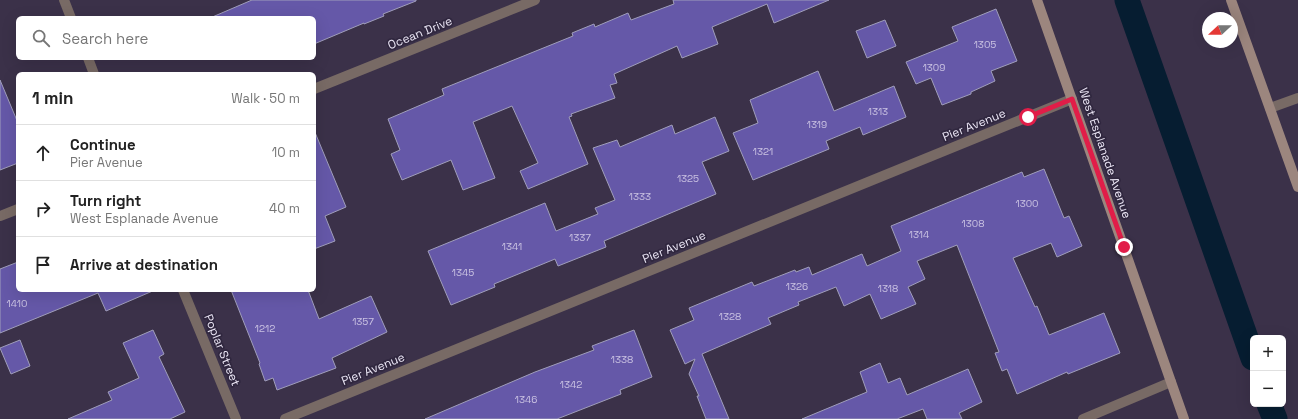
<!DOCTYPE html>
<html lang="en">
<head>
<meta charset="utf-8">
<style>
	:root { --surface:#fff; --page:#f6f6f6; --text:#222; --muted:#767676; --line:#e0e0e0 }
	body { margin:0; font-family:"Space Grotesk",sans-serif; background:var(--page); color:var(--text) }
	.controls { position:absolute; right:12px; bottom:12px; display:grid; overflow:hidden; border-radius:6px; box-shadow:0 4px 16px #0002 }
	.controls button { width:36px; height:36px; display:grid; place-items:center; padding:0; border:0; border-bottom:1px solid var(--line); background:var(--surface); color:var(--text); font:20px sans-serif }
	.compass { position:absolute; left:1202px; top:12px; width:36px; height:36px; border-radius:50%; background:var(--surface); box-shadow:0 4px 16px #0002; rotate:248deg }
	.stop { position:absolute; width:12px; height:12px; margin:-9px; border:3px solid #e11d48; border-radius:50%; background:#fff }
	.stop.end { background:#e11d48; border-color:#fff; box-shadow:0 1px 4px #0008 }
	.list { margin:0; padding:0; list-style:none }
	h2 { display:flex; justify-content:space-between; align-items:center; height:52px; margin:0; padding:0 16px; font-size:17px }
	h2 small { font-size:13px; font-weight:400; color:var(--muted) }
	.list li { display:grid; grid-template-columns:26px 1fr auto; gap:12px; align-items:center; box-sizing:border-box; height:56px; padding:0 16px; border-top:1px solid var(--line) }
	.list b { display:block; font-size:15px; white-space:nowrap }
	.list p { margin:0; font-size:13px; white-space:nowrap; color:var(--muted) }
	.list em { font-size:13px; font-style:normal; color:var(--muted) }
	.icon { flex:none; width:22px; height:22px; fill:none; stroke:currentColor; stroke-width:2; stroke-linecap:round; stroke-linejoin:round }
	.map { position:relative; flex:none; width:1298px; height:419px; overflow:hidden }
	.search { position:absolute; background:var(--surface); box-shadow:0 4px 16px #0002; left:16px; top:16px; width:300px; height:44px; display:flex; align-items:center; gap:10px; box-sizing:border-box; padding:0 14px; border-radius:6px; color:var(--muted); font-size:15px }
	.panel { position:absolute; background:var(--surface); box-shadow:0 4px 16px #0002; left:16px; top:72px; width:300px; height:220px; border-radius:6px }
	.map>svg:first-child { display:block }
	.lines { fill:none; stroke-linecap:round; stroke-linejoin:round }
	.canal { stroke:#061d31; stroke-width:25 }
	.building { fill:#6558a8; stroke:#a09ebb }
	.street { stroke:#786a65; stroke-width:10 }
	.secondary { stroke:#9c867e; stroke-width:10 }
	.route { stroke:#e11d48; stroke-width:5 }
	.labels { text-anchor:middle; stroke-width:3.5; stroke-linejoin:round; paint-order:stroke }
	.number-label { font-size:10px; fill:#cac2e2 }
	.street-label { font-size:12px; fill:#ebe6f5; stroke:#30273f }
</style>
</head>
<body>
<div class="map">
<svg width="1298" height="419" viewBox="0 0 1298 419">
	<rect width="100%" height="100%" fill="#3b3149"/>
	<g class="lines">
		<g class="canal">
			<polyline points="1127,0 1253,358"/>
			<polyline points="1269,404 1275,419"/>
		</g>
	</g>
	<g class="building">
		<polygon points="252,0 416,0 416,1 383,14 384,16 364,24 364,23 314,44 314,18 210,18"/>
		<polygon points="673,0 829,0 774,23 767,4 712,27 718,44 682,58 677,46 614,74 617,83 610,85 615,98 571,114 572,116 569,117 588,164 528,189 520,171 538,163 512,106 473,122 495,178 463,190 451,160 402,180 391,154 400,150 388,119 444,95 442,89 573,36 572,33 594,24 595,27 628,13 631,20 674,4"/>
		<polygon points="996,9 1017,61 991,71 995,81 971,92 971,94 942,105 931,78 916,84 906,62 958,41 952,27"/>
		<polygon points="885,20 896,46 867,58 856,31"/>
		<polygon points="818,71 834,111 894,86 906,117 863,135 860,127 826,141 829,149 753,180 733,133 758,123 750,100"/>
		<polygon points="0,80 18,123 18,163 0,170"/>
		<polygon points="715,117 729,151 702,162 716,194 604,241 606,247 558,266 555,259 494,284 495,287 451,305 428,251 545,203 556,231 598,214 595,208 615,200 593,148 617,140 620,147 672,125 675,134"/>
		<polygon points="314,130 346,207 325,216 335,241 314,249"/>
		<polygon points="1044,169 1064,218 1069,216 1082,246 1057,257 1051,243 1013,258 1035,307 1037,306 1049,335 1104,313 1120,353 1068,374 1067,372 1017,394 1007,369 1002,371 995,353 999,352 957,245 917,261 925,279 908,287 916,304 881,319 870,294 844,306 836,287 798,302 799,305 768,318 771,324 702,354 729,419 706,419 697,396 699,396 689,374 695,359 685,364 670,330 694,320 689,308 752,282 754,286 795,270 796,272 809,267 812,275 862,254 867,266 901,251 891,226 1022,172 1024,177"/>
		<polygon points="18,262 18,290 155,290 106,311 98,293 0,333 0,269"/>
		<polygon points="231,290 308,290 319,319 371,296 387,332 332,358 336,368 277,390 273,378 265,381 259,364 260,363"/>
		<polygon points="153,330 164,354 159,357 185,412 170,419 68,419 112,400 108,392 139,378 123,343"/>
		<polygon points="634,330 652,377 620,390 621,394 557,419 425,419 535,372 594,350 592,346"/>
		<polygon points="20,340 30,366 11,374 0,348"/>
		<polygon points="880,363 888,383 900,378 907,395 968,369 982,402 959,413 962,419 927,419 923,409 897,419 802,419 867,392 860,372"/>
	</g>
	<g class="lines">
		<g class="street">
			<polyline points="64,0 71,18"/>
			<polyline points="88,58 94,74"/>
			<polyline points="314,89 535,0"/>
			<polyline points="1270,108 1298,98"/>
			<polyline points="0,216 18,209"/>
			<polyline points="183,290 236,419"/>
			<polyline points="285,419 1072,99"/>
			<polyline points="1083,419 1171,382"/>
		</g>
		<g class="secondary">
			<polyline points="1037,0 1184,419"/>
			<polyline points="1231,0 1298,187"/>
		</g>
	</g>
	<g class="lines">
		<polyline class="route" points="1028,117 1072,99 1124,247"/>
	</g>
	<g class="labels">
		<g class="number-label">
			<text x="985" y="48">1305</text>
			<text x="934" y="71">1309</text>
			<text x="878" y="115">1313</text>
			<text x="817" y="128">1319</text>
			<text x="763" y="155">1321</text>
			<text x="688" y="182">1325</text>
			<text x="640" y="200">1333</text>
			<text x="1027" y="207">1300</text>
			<text x="973" y="227">1308</text>
			<text x="919" y="238">1314</text>
			<text x="580" y="241">1337</text>
			<text x="512" y="250">1341</text>
			<text x="463" y="276">1345</text>
			<text x="797" y="290">1326</text>
			<text x="888" y="292">1318</text>
			<text x="17" y="307">1410</text>
			<text x="730" y="320">1328</text>
			<text x="363" y="325">1357</text>
			<text x="265" y="332">1212</text>
			<text x="622" y="363">1338</text>
			<text x="571" y="388">1342</text>
			<text x="526" y="403">1346</text>
		</g>
		<g class="street-label">
			<text transform="translate(420 33) rotate(-22)" y="4">Ocean Drive</text>
			<text transform="translate(974 125) rotate(-22)" y="4">Pier Avenue</text>
			<text transform="translate(1105 153) rotate(71)" y="4">West Esplanade Avenue</text>
			<text transform="translate(674 247) rotate(-22)" y="4">Pier Avenue</text>
			<text transform="translate(222 350) rotate(68)" y="4">Poplar Street</text>
			<text transform="translate(373 369) rotate(-22)" y="4">Pier Avenue</text>
		</g>
	</g>
</svg>
<div class="controls">
<button>+</button>
<button>−</button>
</div>
<svg class="compass" viewBox="-18 -18 36 36"><path d="M0-13l5 13h-10z" fill="#e53935"/><path d="M0 13l5-13h-10z" fill="#767676"/></svg>
<div class="stop" style="left:1028px;top:117px"></div>
<div class="stop end" style="left:1124px;top:247px"></div>
<div class="search"><svg class="icon" aria-label="search" viewBox="0 0 24 24"><circle cx="10" cy="10" r="6"/><path d="M15 15l6 6"/></svg>Search here</div>
<section class="panel">
<h2>1 min<small>Walk · 50 m</small></h2>
<ul class="list">
<li><svg class="icon" aria-label="ahead" viewBox="0 0 24 24"><path d="M12 20V5M6 11l6-6 6 6"/></svg><div><b>Continue</b><p>Pier Avenue</p></div><em>10 m</em></li>
<li><svg class="icon" aria-label="right" viewBox="0 0 24 24"><path d="M7 20v-9h11M14 6l5 5-5 5"/></svg><div><b>Turn right</b><p>West Esplanade Avenue</p></div><em>40 m</em></li>
<li><svg class="icon" aria-label="arrive" viewBox="0 0 24 24"><path d="M6 21V4h12l-3 4 3 4H6"/></svg><div><b>Arrive at destination</b></div></li>
</ul>
</section>
</div>
</body>
</html>
